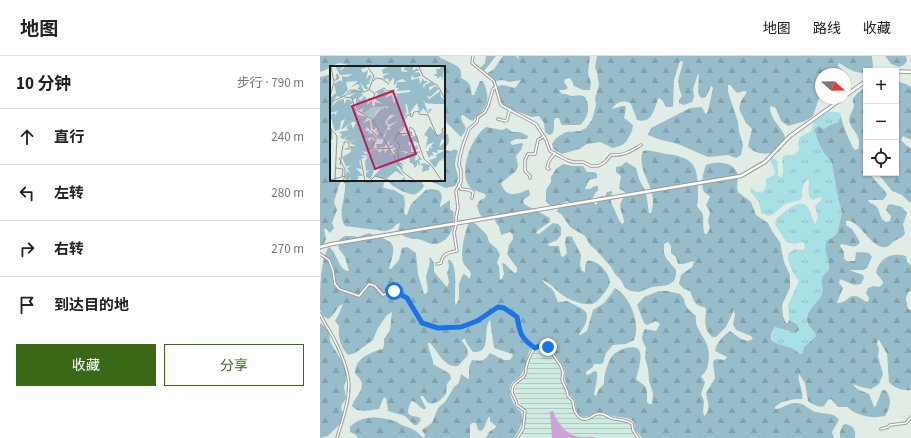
<!DOCTYPE html>
<html lang="zh">
<head>
<meta charset="utf-8">
<style>
	:root { --surface:#fff; --page:#f6f6f6; --text:#222; --muted:#767676; --line:#e0e0e0; --accent:#3a6817 }
	body { margin:0; font-family:"Source Sans 3","Noto Sans SC",sans-serif; background:var(--page); color:var(--text) }
	.controls { position:absolute; right:12px; top:12px; display:grid; overflow:hidden; border-radius:0px; box-shadow:0 1px 3px #0004 }
	.controls button { width:36px; height:36px; display:grid; place-items:center; padding:0; border:0; border-bottom:1px solid var(--line); background:var(--surface); color:var(--text); font:20px sans-serif }
	.compass { position:absolute; left:495px; top:12px; width:36px; height:36px; border-radius:50%; background:var(--surface); box-shadow:0 1px 3px #0004; rotate:110deg }
	.stop { position:absolute; width:12px; height:12px; margin:-9px; border:3px solid #1a73e8; border-radius:50%; background:#fff }
	.stop.end { background:#1a73e8; border-color:#fff; box-shadow:0 1px 4px #0008 }
	.list { margin:0; padding:0; list-style:none }
	h2 { display:flex; justify-content:space-between; align-items:center; height:52px; margin:0; padding:0 16px; font-size:17px }
	h2 small { font-size:13px; font-weight:400; color:var(--muted) }
	.list li { display:grid; grid-template-columns:26px 1fr auto; gap:12px; align-items:center; box-sizing:border-box; height:56px; padding:0 16px; border-top:1px solid var(--line) }
	.list b { display:block; font-size:15px; white-space:nowrap }
	.list em { font-size:13px; font-style:normal; color:var(--muted) }
	.actions { display:flex; gap:8px; padding:12px 16px }
	.actions a { flex:1; padding:9px 0; border:1px solid var(--accent); border-radius:0px; text-align:center; font-size:14px; color:var(--accent) }
	.actions .main { background:var(--accent); color:#fff }
	.icon { flex:none; width:22px; height:22px; fill:none; stroke:currentColor; stroke-width:2; stroke-linecap:round; stroke-linejoin:round }
	.map { position:relative; flex:none; width:591px; height:382px; overflow:hidden }
	header { display:flex; align-items:center; gap:24px; box-sizing:border-box; height:56px; padding:0 20px; background:var(--surface); border-bottom:1px solid var(--line) }
	header strong { font-size:19px }
	nav { display:flex; gap:22px; margin-inline-start:auto; font-size:14px }
	main { display:flex }
	aside { flex:1; background:var(--surface) }
	.map>svg:first-child { display:block }
	.farmland { fill:url(#farmland-rules) }
	.grass { fill:url(#grass-tufts) }
	.forest { fill:url(#forest-firs) }
	.water { fill:#cda3d9 }
	.lines { fill:none; stroke-linecap:round; stroke-linejoin:round }
	.minor-casing { stroke:#9c9c9c; stroke-width:3.5 }
	.tertiary-casing { stroke:#9c9c9c; stroke-width:4.5 }
	.minor { stroke:#fff; stroke-width:1.5 }
	.tertiary { stroke:#fff; stroke-width:2.5 }
	.route { stroke:#1a73e8; stroke-width:5 }
	.inset-road { fill:none; stroke:#929994; stroke-width:1 }
	.view { fill:#c2185b; fill-opacity:0.15; stroke:#c2185b; stroke-width:2 }
	.inset-edge { fill:none; stroke:#1b1b1b; stroke-width:2 }
</style>
</head>
<body>
<header>
<strong>地图</strong>
<nav><a>地图</a><a>路线</a><a>收藏</a></nav>
</header>
<main>
<aside>
<h2>10 分钟<small>步行 · 790 m</small></h2>
<ul class="list">
<li><svg class="icon" aria-label="ahead" viewBox="0 0 24 24"><path d="M12 20V5M6 11l6-6 6 6"/></svg><div><b>直行</b></div><em>240 m</em></li>
<li><svg class="icon" aria-label="left" viewBox="0 0 24 24"><path d="M17 20v-9H6M10 6l-5 5 5 5"/></svg><div><b>左转</b></div><em>280 m</em></li>
<li><svg class="icon" aria-label="right" viewBox="0 0 24 24"><path d="M7 20v-9h11M14 6l5 5-5 5"/></svg><div><b>右转</b></div><em>270 m</em></li>
<li><svg class="icon" aria-label="arrive" viewBox="0 0 24 24"><path d="M6 21V4h12l-3 4 3 4H6"/></svg><div><b>到达目的地</b></div></li>
</ul>
<div class="actions"><a class="main">收藏</a><a>分享</a></div>
</aside>
<div class="map">
<svg width="591" height="382" viewBox="0 0 591 382">
	<defs>
		<pattern id="farmland-rules" width="6" height="5" patternUnits="userSpaceOnUse"><rect width="6" height="5" fill="#cdebe0"/><path d="M0 2.5h6" fill="none" stroke="#afc9c0"/></pattern>
		<pattern id="grass-tufts" width="24" height="20" patternUnits="userSpaceOnUse"><rect width="24" height="20" fill="#a8e1e5"/><path d="M3 7l-1-3M5 7V3M7 7l1-3M15 17l-1-3M17 17v-4M19 17l1-3" fill="none" stroke="#90c0c4"/></pattern>
		<pattern id="forest-firs" width="22" height="20" patternUnits="userSpaceOnUse"><rect width="22" height="20" fill="#98bdca"/><path d="M5 1l3.5 6h-7zM16 11l3.5 6h-7z" fill="#82a2ad"/></pattern>
	</defs>
	<rect width="100%" height="100%" fill="#e1ede4"/>
	<polygon class="farmland" points="223,289 227,290 242,312 255,349 263,359 280,359 292,363 306,364 310,367 318,382 198,382 205,360 203,354 196,338 195,332 197,325 206,320 213,298 219,291"/>
	<path class="grass" d="M 510,55 L 520,57 L 521,60 L 520,65 L 510,69 L 504,73 L 496,70 L 495,77 L 499,84 L 501,92 L 510,103 L 512,108 L 518,143 L 522,156 L 517,177 L 515,180 L 508,186 L 505,191 L 510,211 L 502,238 L 500,243 L 490,254 L 487,261 L 487,267 L 496,280 L 491,285 L 484,291 L 483,296 L 481,298 L 474,294 L 454,287 L 451,281 L 455,271 L 470,276 L 476,266 L 469,264 L 468,249 L 479,225 C 474,220 465,203 469,197 C 470,196 474,194 475,193 L 484,194 L 485,189 L 483,186 L 475,188 L 466,186 L 455,168 L 456,163 C 462,158 479,141 487,150 C 491,155 492,163 495,168 L 498,162 L 495,150 L 502,143 L 500,141 L 493,144 L 490,142 C 487,135 489,130 489,124 L 487,124 C 482,129 482,135 482,142 L 480,144 L 465,148 L 454,158 L 449,160 L 441,157 L 439,146 L 430,135 L 431,132 L 437,136 L 443,135 L 446,130 L 446,123 L 454,119 L 455,115 L 450,104 L 452,101 L 453,101 L 458,106 L 458,120 L 461,121 C 466,115 460,108 463,101 L 466,99 L 474,99 L 479,94 L 478,86 L 480,81 L 491,75 L 494,64 Z"/>
	<g class="forest">
		<path d="M 0,0 L 119,0 L 120,2 C 124,3 125,4 129,6 C 138,10 142,11 141,22 C 151,27 150,28 152,39 L 154,39 L 160,25 L 163,25 C 167,34 170,44 164,53 C 161,57 156,60 153,65 L 150,64 L 143,59 L 141,60 L 142,65 L 146,72 L 144,77 L 141,81 L 124,64 L 124,11 L 32,11 C 13,2 16,12 0,16 Z"/>
		<polygon points="166,0 176,0 165,14 162,15 160,12 165,7"/>
		<path d="M 183,0 L 196,0 L 199,4 L 198,0 L 270,0 L 268,17 L 271,27 L 270,34 L 263,34 L 254,30 L 251,23 L 249,22 L 245,23 L 244,26 L 248,32 L 245,34 L 239,34 L 242,38 C 246,37 248,40 252,40 C 258,40 258,38 265,41 C 271,51 268,62 260,69 L 243,69 L 241,68 L 239,62 L 235,62 C 232,68 236,72 232,78 L 229,79 L 225,76 L 224,67 L 219,60 L 212,61 L 182,50 L 178,45 L 177,38 L 178,30 L 183,29 L 195,32 L 201,24 L 190,26 L 182,24 L 175,25 L 166,20 L 168,17 L 174,13 Z"/>
		<path d="M 277,0 L 552,0 L 553,11 C 549,20 535,17 527,12 C 524,10 522,8 519,7 L 518,10 L 527,19 L 526,28 L 525,29 L 525,18 L 498,18 L 497,34 L 499,42 L 493,60 L 485,65 L 468,70 L 461,65 L 456,52 L 451,50 L 450,51 C 449,62 462,71 465,81 L 460,95 C 451,98 435,100 428,90 L 432,73 L 426,67 L 419,53 L 421,45 L 427,36 L 424,35 L 417,37 L 410,29 L 408,29 L 408,36 L 418,66 L 419,75 L 423,89 L 421,99 L 416,102 L 408,99 L 388,101 L 358,88 L 338,83 L 328,79 L 328,78 L 331,72 L 370,52 L 381,51 L 383,53 L 384,56 L 386,58 L 388,55 L 393,32 L 391,30 L 386,41 L 383,42 L 380,41 L 378,37 L 379,19 L 378,18 L 373,33 L 374,41 L 372,46 L 364,49 L 359,47 L 359,44 L 362,40 C 355,24 360,21 363,6 L 360,5 L 354,24 L 353,51 L 346,51 L 342,44 L 339,42 L 338,43 C 334,54 332,68 317,64 L 311,48 C 304,43 296,46 292,53 L 302,50 L 305,50 L 306,52 L 304,62 L 313,69 L 312,75 L 306,86 L 302,89 L 293,92 L 280,86 L 267,88 L 259,93 L 242,98 L 233,93 L 232,88 L 236,82 L 246,76 L 260,75 L 266,72 L 272,64 L 276,49 L 275,42 L 279,29 L 277,16 L 275,11 Z"/>
		<polygon points="565,0 586,0 587,5 584,9 579,11 571,8"/>
		<path d="M 11,18 L 11,124 L 65,124 L 63,131 L 64,132 L 74,134 L 84,140 L 85,147 L 84,157 L 87,159 L 91,148 L 106,134 L 111,133 L 118,134 C 125,139 120,145 120,151 L 130,144 L 130,153 L 134,156 C 133,160 134,164 133,169 C 132,179 123,189 112,188 C 107,187 102,183 97,183 C 90,183 82,181 78,175 L 80,167 L 77,168 L 72,173 L 65,175 L 25,170 C 17,157 26,142 25,128 L 22,124 L 19,129 L 14,146 L 17,154 L 12,167 L 14,172 L 10,177 L 6,173 L 4,173 L 6,183 L 0,195 L 0,21 Z"/>
		<polygon points="576,25 586,28 591,31 591,84 583,80 581,84 587,90 591,92 591,146 589,146 582,139 572,135 560,120 554,117 576,117"/>
		<path d="M 546,30 L 546,117 L 550,117 C 553,125 564,131 567,139 L 563,144 L 548,144 C 550,148 552,147 556,150 C 560,154 559,158 562,163 L 566,166 L 570,165 L 571,160 L 566,154 L 568,149 L 571,148 L 582,151 L 587,157 L 583,168 L 585,177 C 582,183 578,182 573,186 C 570,188 569,191 566,191 C 551,194 539,162 526,165 L 526,169 L 532,173 L 540,186 C 535,195 529,188 521,188 L 520,190 L 524,196 L 524,203 L 527,205 L 535,205 L 536,196 L 549,197 L 552,201 L 547,212 L 542,214 L 529,214 L 543,219 L 544,222 L 541,228 L 534,229 L 520,223 L 519,227 L 523,232 L 517,246 L 518,247 C 531,246 528,233 545,245 L 548,246 L 549,242 L 546,237 L 548,232 L 554,230 L 559,231 L 563,228 C 563,223 558,221 556,216 C 560,201 572,196 586,200 L 587,206 L 591,209 L 591,235 L 588,236 L 586,242 L 588,253 L 591,254 L 591,334 C 583,335 574,332 569,326 L 567,298 L 559,284 L 558,284 L 557,288 L 559,293 L 558,300 L 563,318 L 559,328 L 551,333 L 541,331 L 533,328 L 537,333 L 549,338 L 554,351 L 556,350 L 562,334 L 565,334 C 573,342 570,352 565,360 C 552,363 537,360 527,351 L 518,351 L 511,343 L 508,344 L 504,350 C 498,352 493,348 488,345 L 485,327 L 479,318 C 477,325 484,335 482,343 C 473,343 462,344 455,351 L 455,353 C 462,353 469,346 476,347 C 484,347 487,352 493,355 C 501,359 514,355 519,364 L 512,376 L 514,382 L 322,382 L 315,374 L 314,366 C 308,360 300,362 293,360 C 288,359 285,356 281,356 C 272,356 269,363 259,360 L 257,355 L 254,343 L 249,338 L 245,322 L 245,315 L 242,308 L 230,290 L 221,286 C 201,295 211,307 201,319 C 197,324 191,325 190,332 C 189,338 193,348 197,352 C 197,353 201,355 201,356 C 205,363 198,377 194,382 L 166,382 L 169,376 L 175,372 L 176,370 L 170,365 L 170,360 C 165,364 167,371 161,375 L 158,374 L 156,367 L 152,367 L 150,369 L 150,382 L 38,382 L 36,379 L 30,376 L 30,371 C 41,359 59,360 74,365 C 77,365 79,368 82,369 C 87,371 94,373 97,376 C 100,378 100,380 104,382 L 105,379 L 102,374 L 112,367 L 118,352 L 125,346 L 134,331 L 139,327 L 141,318 L 148,323 L 149,322 L 149,311 L 152,304 C 162,305 164,306 170,297 L 184,304 L 190,304 L 193,300 L 192,298 L 174,292 L 170,264 C 162,272 173,298 153,296 L 147,288 L 145,283 L 143,283 L 142,285 L 147,292 L 148,299 L 138,310 C 124,312 118,295 110,287 L 108,287 C 108,294 113,300 113,308 L 130,318 L 131,323 L 127,328 L 126,338 L 119,345 L 112,348 L 108,347 L 103,340 L 100,340 L 106,352 L 105,353 C 99,353 97,345 91,345 C 87,357 85,359 99,361 L 101,364 L 97,369 L 94,369 L 85,360 L 68,355 L 66,341 L 63,343 L 59,353 C 49,354 38,358 32,350 C 34,342 45,334 41,325 C 40,322 37,320 35,317 C 35,302 51,296 63,293 L 64,288 L 64,283 L 70,274 L 72,256 L 67,259 L 58,272 L 53,284 L 35,297 L 28,299 C 20,290 18,281 19,270 L 15,265 L 19,258 L 23,248 C 16,250 15,260 8,263 L 3,260 L 0,254 C 0,237 0,202 9,191 C 18,197 18,215 29,215 L 25,201 L 19,193 L 18,188 L 20,183 L 25,180 L 33,180 L 38,181 L 49,177 C 71,187 79,182 69,212 L 71,213 L 79,204 L 82,192 L 87,191 L 96,197 L 98,218 L 104,238 L 107,237 C 109,231 106,227 106,221 C 107,214 111,209 109,202 L 111,202 L 114,207 L 114,216 L 127,231 L 129,226 L 127,217 L 129,211 L 128,204 L 130,204 C 137,210 135,230 135,240 C 135,244 134,246 136,249 L 139,243 L 139,228 L 143,218 L 146,219 L 149,223 L 151,219 C 151,213 145,212 143,206 C 140,194 145,179 148,168 L 151,166 L 156,168 L 167,179 L 169,186 L 177,193 L 180,199 L 177,207 L 179,210 L 180,224 L 182,223 L 184,218 L 182,207 L 185,208 L 194,217 L 197,216 L 197,212 L 187,198 L 189,189 L 193,183 L 193,179 L 190,176 L 181,179 L 179,171 L 175,165 L 177,157 C 166,163 160,165 157,149 L 160,144 L 165,142 L 166,139 C 161,135 153,136 149,130 C 138,115 152,80 166,71 L 182,74 L 187,72 L 192,76 L 200,76 L 208,80 L 207,83 L 196,83 L 190,86 L 192,89 L 202,87 L 203,88 L 201,94 L 196,100 L 198,110 L 196,115 L 181,127 C 184,137 190,140 200,137 C 204,136 204,134 209,134 L 210,139 L 203,144 L 204,148 L 230,162 L 230,166 L 218,174 L 216,177 L 219,178 L 233,167 L 238,168 L 241,171 L 241,179 L 237,184 L 228,188 L 229,190 L 239,190 L 241,200 L 243,201 L 247,197 L 245,187 L 246,181 L 249,180 L 252,181 L 261,199 L 260,209 L 262,215 L 265,216 L 265,210 L 267,205 C 277,203 289,216 290,226 C 290,231 280,243 276,246 C 269,252 252,245 244,240 C 236,235 231,227 222,224 C 224,228 229,230 232,233 C 235,237 236,242 238,246 L 247,245 L 261,252 L 266,256 C 269,264 264,271 259,278 L 260,279 L 267,275 L 273,254 L 284,247 L 291,238 L 295,232 C 310,240 321,268 314,284 L 306,288 L 293,289 L 286,297 L 283,307 L 281,308 L 274,308 L 273,311 L 266,316 L 266,319 L 270,318 L 274,315 L 277,316 C 278,324 275,331 274,339 L 276,340 L 279,333 L 284,328 C 283,322 288,304 293,299 C 297,294 317,286 320,296 C 322,303 318,316 316,323 L 326,331 L 327,336 L 327,346 L 329,348 L 332,348 L 333,337 L 329,325 L 328,313 L 325,302 L 326,292 C 322,284 320,282 325,273 L 336,275 L 340,268 L 336,265 L 327,269 L 324,267 L 317,249 L 324,241 L 339,235 L 347,235 L 360,238 L 364,243 L 365,248 L 368,253 L 376,260 C 374,272 383,278 387,289 C 390,298 390,315 381,320 L 385,326 L 381,338 L 384,345 L 383,355 L 384,360 C 392,354 387,345 386,337 L 395,322 L 393,307 L 394,304 L 397,303 L 405,304 L 407,301 L 395,295 C 396,287 404,279 410,275 L 421,283 L 428,285 L 433,283 L 431,280 L 416,274 L 413,268 L 415,259 L 414,254 L 406,271 L 396,281 L 392,281 C 382,271 386,263 386,252 C 373,248 375,247 370,235 L 364,233 L 359,228 L 361,219 L 372,211 L 374,205 L 363,208 L 358,208 L 356,201 L 351,197 L 351,190 L 348,186 L 344,188 L 344,197 L 346,202 L 356,214 L 356,219 L 354,225 L 348,229 L 332,231 L 319,236 L 311,235 L 305,232 L 301,224 L 295,218 L 291,211 L 277,195 L 270,189 L 265,180 L 250,171 L 242,159 L 237,155 C 240,149 247,149 253,148 L 247,145 L 233,151 L 228,148 L 226,145 L 226,134 L 231,126 L 231,121 L 236,113 L 243,108 L 252,110 L 263,110 L 267,116 L 274,116 L 277,118 L 277,122 L 269,124 L 265,133 L 270,133 L 275,130 L 278,130 L 278,134 C 274,139 269,144 276,149 L 278,146 L 279,141 L 282,140 L 285,141 L 287,136 L 292,135 L 291,146 L 299,164 L 302,168 L 304,166 C 304,160 298,152 301,146 C 302,143 305,141 306,138 L 304,135 L 299,133 L 301,120 L 296,116 L 296,111 L 301,110 L 306,106 L 316,112 L 319,123 L 326,136 L 329,157 L 331,157 C 340,131 315,117 323,95 C 328,93 340,97 347,98 C 377,102 378,112 378,140 C 378,143 377,147 377,149 C 378,154 383,155 383,160 C 384,166 382,172 385,178 L 387,178 L 390,172 L 388,165 L 390,156 L 386,149 L 390,141 C 388,138 384,137 383,134 C 381,125 383,117 386,109 C 396,105 416,105 418,120 C 418,125 416,130 418,136 L 431,146 L 436,159 L 448,167 L 452,175 L 460,186 L 464,206 L 470,219 L 470,232 L 462,249 L 463,260 L 466,267 L 468,267 L 469,264 C 474,266 479,268 479,274 L 475,277 L 455,271 C 443,289 460,287 471,292 C 475,294 478,297 482,298 L 484,291 L 491,285 L 496,280 C 494,274 487,270 487,264 C 487,252 499,247 502,238 C 504,232 501,228 502,222 C 503,218 508,217 509,213 C 511,207 503,195 506,188 C 508,183 514,182 517,177 L 522,156 L 518,143 L 512,108 C 510,102 507,101 504,97 C 501,93 494,77 495,72 L 498,70 L 504,73 L 510,69 L 518,66 L 521,60 C 522,67 531,90 535,94 L 538,93 C 543,78 529,73 529,63 C 530,58 533,54 534,50 C 534,48 532,45 533,43 C 534,40 543,32 546,30 Z"/>
		<path d="M 124,78 L 128,78 C 129,84 130,87 126,91 L 125,94 L 131,95 L 135,93 L 138,95 C 137,99 135,103 135,108 C 136,117 141,121 135,130 L 126,132 L 107,124 L 124,124 Z"/>
		<path d="M 68,124 L 101,124 L 104,130 C 96,142 91,139 80,134 C 75,131 71,130 68,124 Z"/>
		<path d="M 0,267 L 9,274 L 10,285 L 15,294 L 26,312 L 27,319 L 24,331 L 26,342 C 21,350 19,351 25,360 L 24,364 L 8,380 L 0,382 Z"/>
		<path d="M 526,368 C 534,370 536,375 535,382 L 520,382 L 520,376 L 523,369 Z"/>
	</g>
	<path class="water" d="M 233,355 C 237,366 247,380 260,381 C 266,382 271,379 276,382 L 232,382 L 230,356 L 232,355 Z"/>
	<g class="lines">
		<defs>
			<g id="minor">
				<path d="M 153,0 L 152,7 L 174,25 L 181,49 L 216,68 L 226,84 L 230,95 L 247,104 L 253,106 L 263,106 L 271,110 L 278,110 L 285,106 L 291,99 C 304,100 311,95 321,89"/>
				<polyline points="178,63 185,65 187,64 190,53"/>
				<polyline points="229,113 227,112 229,105 235,97"/>
				<polyline points="210,122 210,120 205,115 205,104 208,98 215,98 218,84 224,80"/>
				<polyline points="139,128 141,133 149,134 153,136 152,142"/>
				<path d="M 0,198 L 9,204 L 13,215 L 15,228 L 19,233 L 39,240 L 49,228 L 55,230 L 63,239 L 74,235 L 87,242 L 103,267 L 118,272 L 141,271 L 157,265 L 178,251 L 184,252 L 197,261 C 200,278 201,282 215,292"/>
				<path d="M 117,208 L 121,207 C 122,198 129,196 137,195 L 134,177 L 136,169 L 136,161 L 138,152 L 136,135 L 141,126 L 141,114 L 139,109 L 140,101 L 143,89 L 149,73 L 157,66 L 158,61 L 165,56 L 168,50 L 173,33 L 176,31"/>
				<path d="M 0,258 C 4,267 10,275 15,285 C 36,327 30,339 17,382"/>
				<polyline points="561,373 568,371 570,369 586,367 591,361"/>
				<path d="M 197,382 L 203,373 L 205,355 L 197,349 C 197,343 192,340 192,335 C 192,327 199,325 203,321 C 206,318 206,316 206,312 C 208,303 213,290 223,288 L 228,291 L 241,310 L 243,317 L 242,324 L 247,335 L 248,340 L 253,345 C 253,353 258,367 269,362 C 272,361 274,358 277,358 C 283,356 287,360 291,362 C 299,365 305,362 312,368 L 313,374 L 318,382"/>
			</g>
			<g id="tertiary">
				<polyline points="568,15 591,16"/>
				<polyline points="525,40 546,25"/>
				<polyline points="0,191 12,188 421,120 445,106 470,80 523,42"/>
			</g>
		</defs>
		<use href="#minor" class="minor-casing"/>
		<use href="#tertiary" class="tertiary-casing"/>
		<use href="#minor" class="minor"/>
		<use href="#tertiary" class="tertiary"/>
	</g>
	<g class="lines">
		<path class="route" d="M 74,235 L 87,242 L 102,267 L 118,272 L 141,271 L 157,265 L 178,251 L 184,252 L 197,261 C 200,278 201,282 215,292 L 223,288 L 228,291"/>
	</g>
	<g transform="translate(10 10)">
		<rect width="115" height="115" fill="#e1ede4"/>
		<path d="M 56,39 L 58,44 L 56,41 L 47,44 L 43,52 L 31,46 L 42,41 Z" fill="#a8e1e5"/>
		<path d="M 5,0 L 15,0 L 11,2 L 10,5 L 16,0 L 35,0 L 36,2 L 31,3 L 33,7 L 38,4 L 36,14 L 39,9 L 42,10 L 39,16 L 41,17 L 36,19 L 39,23 L 35,23 L 30,16 L 34,26 L 27,23 L 30,20 L 27,18 L 20,22 L 28,15 L 16,16 L 18,24 L 11,31 L 7,30 L 0,39 L 0,32 L 6,27 L 4,18 L 10,14 L 12,16 L 12,10 L 17,11 L 23,8 L 10,9 ZM 59,0 L 72,0 L 71,5 L 76,6 L 78,5 L 74,4 L 75,0 L 83,0 L 83,5 L 87,2 L 89,5 L 86,5 L 85,7 L 89,6 L 91,10 L 84,12 L 82,9 L 81,14 L 89,12 L 90,18 L 93,12 L 94,15 L 98,15 L 93,19 L 94,23 L 95,19 L 101,16 L 105,19 L 99,21 L 99,25 L 105,20 L 109,23 L 100,31 L 96,29 L 99,32 L 98,34 L 110,25 L 111,31 L 115,34 L 115,38 L 104,38 L 95,37 L 93,33 L 98,47 L 99,43 L 102,43 L 98,48 L 93,42 L 91,46 L 89,44 L 87,37 L 79,48 L 77,39 L 75,37 L 77,47 L 74,48 L 79,48 L 75,50 L 72,55 L 73,60 L 69,65 L 73,70 L 82,67 L 83,70 L 78,70 L 79,72 L 87,69 L 89,75 L 88,77 L 83,75 L 85,81 L 87,79 L 88,83 L 83,85 L 82,77 L 78,76 L 79,80 L 81,78 L 81,86 L 70,85 L 76,87 L 69,95 L 73,98 L 73,100 L 70,98 L 74,103 L 65,99 L 75,111 L 75,115 L 70,115 L 75,111 L 66,105 L 56,113 L 44,110 L 50,103 L 46,99 L 47,104 L 44,104 L 41,113 L 36,111 L 36,107 L 40,104 L 36,105 L 35,95 L 42,84 L 48,84 L 49,87 L 54,83 L 55,87 L 59,82 L 62,90 L 65,87 L 63,85 L 66,82 L 62,81 L 64,79 L 58,80 L 61,73 L 54,81 L 47,82 L 46,78 L 52,78 L 57,64 L 61,63 L 59,61 L 68,55 L 58,59 L 57,55 L 65,49 L 60,49 L 55,56 L 58,61 L 52,73 L 48,73 L 47,69 L 51,64 L 46,67 L 48,61 L 43,64 L 41,55 L 50,44 L 56,41 L 58,43 L 58,40 L 42,41 L 34,47 L 32,45 L 34,42 L 29,44 L 26,42 L 26,32 L 23,34 L 19,31 L 25,27 L 17,29 L 24,23 L 31,26 L 33,29 L 28,33 L 31,34 L 34,30 L 37,32 L 35,33 L 38,34 L 37,39 L 42,34 L 42,40 L 45,40 L 45,36 L 52,38 L 44,32 L 47,29 L 49,30 L 47,27 L 53,23 L 58,28 L 55,32 L 62,29 L 64,38 L 67,29 L 64,28 L 80,26 L 80,24 L 66,25 L 69,22 L 66,22 L 67,16 L 76,16 L 73,13 L 67,15 L 64,20 L 64,11 L 59,17 L 58,12 L 54,14 L 53,10 L 60,7 L 53,8 L 52,4 ZM 111,0 L 115,0 L 112,15 L 111,10 L 107,13 L 107,10 L 103,10 L 107,7 L 106,3 L 110,3 ZM 14,33 L 14,38 L 17,33 L 20,34 L 19,39 L 20,34 L 24,36 L 20,39 L 24,42 L 21,45 L 25,43 L 28,49 L 38,51 L 33,57 L 40,54 L 41,65 L 37,61 L 35,64 L 40,66 L 38,68 L 43,67 L 45,71 L 45,74 L 42,71 L 33,74 L 38,73 L 39,76 L 41,72 L 45,75 L 44,81 L 38,87 L 32,85 L 37,89 L 30,90 L 35,91 L 29,95 L 32,103 L 26,102 L 33,110 L 27,110 L 29,111 L 27,114 L 34,115 L 21,115 L 20,111 L 19,115 L 15,113 L 17,105 L 21,108 L 17,103 L 21,99 L 16,101 L 12,91 L 21,86 L 20,80 L 26,80 L 20,77 L 30,71 L 21,76 L 14,73 L 22,67 L 13,73 L 10,71 L 12,69 L 9,66 L 19,64 L 16,62 L 21,57 L 23,63 L 26,56 L 22,56 L 23,52 L 22,56 L 11,64 L 15,53 L 11,55 L 10,63 L 5,65 L 0,49 L 4,47 L 6,49 L 7,45 L 0,47 L 0,42 L 8,34 ZM 100,60 L 108,70 L 113,68 L 115,70 L 115,75 L 112,72 L 109,81 L 115,76 L 115,84 L 107,84 L 108,87 L 102,86 L 104,90 L 101,89 L 99,92 L 96,85 L 99,85 L 99,81 L 102,83 L 101,80 L 104,76 L 97,79 L 95,83 L 98,71 L 94,69 ZM 115,84 L 115,94 L 111,92 L 113,95 L 110,94 L 105,102 L 99,94 L 106,92 L 106,89 ZM 86,87 L 85,95 L 89,93 L 87,87 L 92,94 L 89,94 L 90,98 L 96,97 L 95,101 L 96,98 L 100,99 L 99,104 L 92,106 L 93,100 L 89,98 L 90,102 L 87,96 L 87,100 L 84,102 L 84,99 L 78,95 L 80,95 L 79,92 L 72,95 L 81,100 L 71,95 L 77,88 Z" fill="#98bdca"/>
		<path class="inset-road" d="M 89,1 L 93,10 L 108,20 L 115,33M 4,14 L 6,14 L 8,13 L 9,12 L 7,8 L 7,13M 43,15 L 46,12 L 52,13 L 59,18M 45,27 L 54,22 L 57,25 L 65,24M 0,31 L 4,16 L 1,1 L 4,0M 14,31 L 22,32 L 25,43 L 42,53 L 73,106 L 85,115M 38,33 L 43,32 L 45,28 L 40,24M 0,42 L 3,35 L 16,29 L 20,24 L 34,26 L 39,24 L 44,10 L 37,0M 0,62 L 7,70 L 5,115M 0,75 L 2,72 L 1,62M 14,79 L 14,76 L 19,76 L 19,83 L 15,83M 42,83 L 63,82M 36,91 L 46,74 L 46,69 L 42,65M 9,92 L 15,103 L 15,110M 31,94 L 35,115M 66,95 L 69,92 L 67,86 L 70,80 L 65,73 L 68,68M 67,96 L 78,87 L 90,86M 10,99 L 13,79M 6,102 L 13,103 L 12,110M 0,114 L 15,110 L 13,115M 40,115 L 45,110 L 61,115M 112,115 L 101,99 L 94,93 L 84,64 L 80,61 L 79,66 L 81,66 L 82,67 L 67,68 L 74,61 L 72,56 L 75,52 L 81,47 L 80,50 L 82,51 L 84,46 L 89,45 L 89,48 L 98,49 L 107,70 L 113,67 L 112,63 L 115,61"/>
		<path class="view" d="M 63,25 L 86,88 L 45,103 L 22,40 Z"/>
		<rect width="115" height="115" class="inset-edge"/>
	</g>
</svg>
<div class="controls">
<button>+</button>
<button>−</button>
<button><svg class="icon" aria-label="locate" viewBox="0 0 24 24"><circle cx="12" cy="12" r="6"/><path d="M12 2v4M12 18v4M2 12h4M18 12h4"/></svg></button>
</div>
<svg class="compass" viewBox="-18 -18 36 36"><path d="M0-13l5 13h-10z" fill="#e53935"/><path d="M0 13l5-13h-10z" fill="#767676"/></svg>
<div class="stop" style="left:74px;top:235px"></div>
<div class="stop end" style="left:228px;top:291px"></div>
</div>
</main>
</body>
</html>
